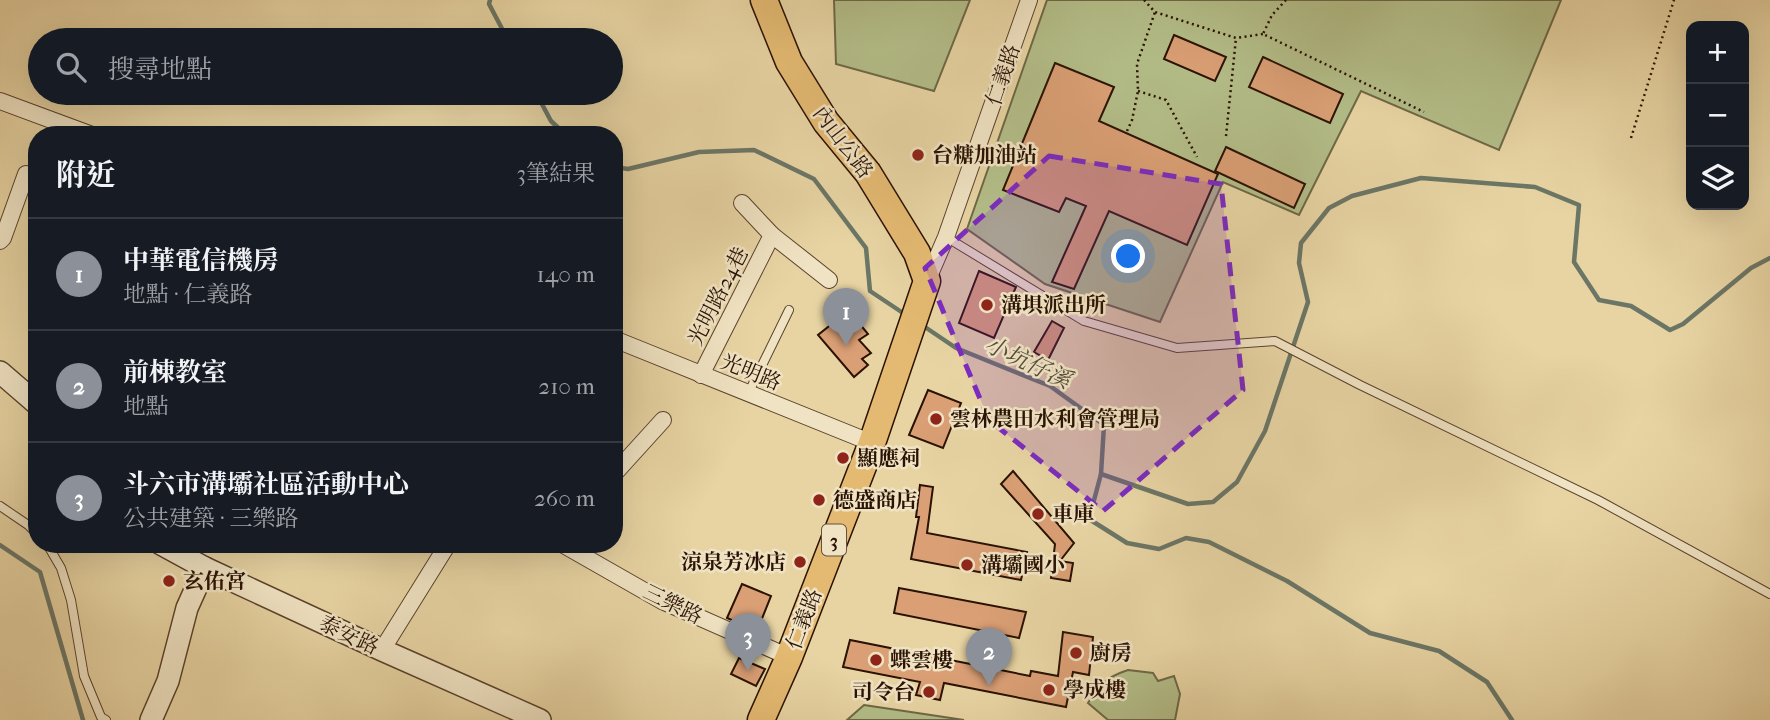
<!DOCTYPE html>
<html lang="zh-TW">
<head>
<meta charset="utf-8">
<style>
	:root { --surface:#171b24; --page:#242831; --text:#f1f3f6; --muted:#9ea1a6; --line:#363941; --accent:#8c9099 }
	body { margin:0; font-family:"IM FELL French Canon","Noto Serif TC",serif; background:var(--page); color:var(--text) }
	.controls { position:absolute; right:21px; top:21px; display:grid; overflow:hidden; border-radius:14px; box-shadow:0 7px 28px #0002 }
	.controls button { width:63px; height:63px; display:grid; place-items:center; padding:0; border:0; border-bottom:2px solid var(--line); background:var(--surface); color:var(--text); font:35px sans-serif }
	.you { position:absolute; left:1129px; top:257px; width:24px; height:24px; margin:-18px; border:5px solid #fff; border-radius:50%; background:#1a73e8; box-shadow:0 0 0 10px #1a73e833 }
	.badge { display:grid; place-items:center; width:46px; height:46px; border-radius:50%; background:var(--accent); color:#fff; font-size:23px; font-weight:700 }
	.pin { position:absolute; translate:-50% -58px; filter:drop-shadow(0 2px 4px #0008) }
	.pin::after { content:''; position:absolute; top:37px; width:24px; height:21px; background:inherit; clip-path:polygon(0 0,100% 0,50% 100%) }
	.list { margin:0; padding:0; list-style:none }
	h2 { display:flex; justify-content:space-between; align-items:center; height:91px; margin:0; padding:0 28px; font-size:30px }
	h2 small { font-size:23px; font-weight:400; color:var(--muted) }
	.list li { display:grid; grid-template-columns:46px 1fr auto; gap:21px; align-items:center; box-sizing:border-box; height:112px; padding:0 28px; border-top:2px solid var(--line) }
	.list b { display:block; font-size:26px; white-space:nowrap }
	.list p { margin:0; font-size:23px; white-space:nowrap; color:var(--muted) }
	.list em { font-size:23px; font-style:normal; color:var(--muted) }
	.icon { flex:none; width:38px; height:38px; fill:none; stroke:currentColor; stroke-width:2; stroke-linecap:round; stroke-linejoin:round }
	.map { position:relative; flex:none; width:1770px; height:720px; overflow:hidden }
	.search { position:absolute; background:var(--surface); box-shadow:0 7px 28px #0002; left:28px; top:28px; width:595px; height:77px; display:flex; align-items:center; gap:18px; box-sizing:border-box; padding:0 24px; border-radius:38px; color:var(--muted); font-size:26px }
	.panel { position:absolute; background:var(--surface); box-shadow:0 7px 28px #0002; left:28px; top:126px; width:595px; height:427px; border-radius:28px }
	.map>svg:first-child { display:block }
	.green { fill:#b3bd88; stroke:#6e6846; stroke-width:2 }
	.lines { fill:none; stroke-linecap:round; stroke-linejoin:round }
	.stream { stroke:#6b7666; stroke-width:4.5 }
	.building { fill:#da9f75; stroke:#2a1204; stroke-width:2 }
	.service-casing { stroke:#5a422c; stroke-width:10 }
	.minor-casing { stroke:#5a422c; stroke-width:18 }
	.tertiary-casing { stroke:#5a422c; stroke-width:24 }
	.primary-casing { stroke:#2a1204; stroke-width:29 }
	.path { stroke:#2a1204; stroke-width:2.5; stroke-dasharray:2 3.5; stroke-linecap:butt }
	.service { stroke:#f0e3c3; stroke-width:8 }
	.minor { stroke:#f0e3c3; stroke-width:16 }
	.tertiary { stroke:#f0e3c3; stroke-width:21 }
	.primary { stroke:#e4ba72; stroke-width:26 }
	.marked { fill:#7b2cbf; fill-opacity:0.2; stroke:#7b2cbf; stroke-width:5; stroke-dasharray:14 9; stroke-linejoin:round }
	.poi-dot { fill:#8f2418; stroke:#f0e3c3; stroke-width:2.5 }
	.labels { text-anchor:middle; stroke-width:5; stroke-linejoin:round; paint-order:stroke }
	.shield { fill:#f0e3c3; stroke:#65513d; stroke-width:2 }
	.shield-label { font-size:19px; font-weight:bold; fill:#2a1204 }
	.street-label { font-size:21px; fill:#2a1204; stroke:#f0e3c3 }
	.poi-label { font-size:21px; font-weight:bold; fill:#2a1204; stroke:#f0e3c3; text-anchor:start }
	.water-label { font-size:23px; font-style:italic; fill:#504c3d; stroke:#f0e3c3 }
</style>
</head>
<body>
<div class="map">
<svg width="1770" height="720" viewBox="0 0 1770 720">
	<rect width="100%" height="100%" fill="#e8d4a3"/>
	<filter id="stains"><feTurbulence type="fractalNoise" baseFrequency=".00286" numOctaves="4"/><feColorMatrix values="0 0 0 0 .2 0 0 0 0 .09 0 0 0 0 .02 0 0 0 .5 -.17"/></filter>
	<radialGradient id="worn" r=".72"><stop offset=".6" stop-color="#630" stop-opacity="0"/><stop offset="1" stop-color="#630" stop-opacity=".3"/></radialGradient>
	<g class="green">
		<polygon points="834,0 970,0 934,91 836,64"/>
		<polygon points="1047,0 1561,0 1499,150 1361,91 1299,215 1223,182 1160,322 1045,284 967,229"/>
		<path d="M 1128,670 L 1153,673 L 1158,681 L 1174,676 L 1180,694 L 1175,720 L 1108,720 L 1088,703 C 1099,684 1107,677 1128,670 Z"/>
		<polygon points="864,705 964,720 847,720"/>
	</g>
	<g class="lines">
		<g class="stream">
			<polyline points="490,0 489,4 508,40"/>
			<polyline points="536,93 551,121 566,135"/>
			<polyline points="614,167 628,169 699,152 754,150 814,179 866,248 870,291 906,315"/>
			<polyline points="922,325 956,348 1050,386 1104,425 1101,474 1089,519 1127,543 1159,549 1186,538 1209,542 1287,581 1370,633 1439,651 1487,682 1512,720"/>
			<polyline points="1101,474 1188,504 1213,502 1237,482 1265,431 1308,302 1299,263 1301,243 1329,208 1352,196 1421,178 1535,187 1579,205 1574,262 1599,300 1631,306 1670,330 1683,324 1751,268 1770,258"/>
			<polyline points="0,545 40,572 83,720"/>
		</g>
	</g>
	<g class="building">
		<polygon points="1174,35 1226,57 1215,81 1164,59"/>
		<polygon points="1263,57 1343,94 1330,123 1249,87"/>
		<polygon points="1055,63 1114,87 1099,121 1218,174 1187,245 1109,211 1074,289 1052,282 1086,206 1066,198 1059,212 1003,190"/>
		<polygon points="1226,147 1305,184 1294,208 1215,171"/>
		<polygon points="979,271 1016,287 994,338 959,323"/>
		<polygon points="845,306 868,334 859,340 871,353 862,359 868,365 854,377 818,335 838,319 834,315"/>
		<polygon points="1052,321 1064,328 1048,360 1034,352"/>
		<polygon points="928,390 961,403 943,448 909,435"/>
		<polygon points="1013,471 1074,543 1060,561 1073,563 1070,581 1051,578 1055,544 1001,484"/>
		<polygon points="920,485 933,487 927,533 1027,552 1021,580 911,559 919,517 916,517"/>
		<polygon points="742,584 771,596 757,631 727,618"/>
		<polygon points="899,588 1026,612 1019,638 894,613"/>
		<polygon points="1063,632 1093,637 1089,675 1073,672 1066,707 944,683 940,700 916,695 920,682 843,667 850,640 1030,676 1031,671 1058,676"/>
		<polygon points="739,658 765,669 756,686 731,674"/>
	</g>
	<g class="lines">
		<defs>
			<g id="service">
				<polyline points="946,237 1084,321 1177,348 1275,341 1360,385 1598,500 1770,594"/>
				<polyline points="748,394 789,310"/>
				<polyline points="0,506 28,525 37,534"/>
				<polyline points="47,544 61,568 71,600 84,676 101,717 106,720"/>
			</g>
			<g id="minor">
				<polyline points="0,101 92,135"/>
				<polyline points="772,235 829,280"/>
				<polyline points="0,241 3,238 26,174"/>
				<polyline points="927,281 946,237 1029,0"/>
				<polyline points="614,339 872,443"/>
				<polyline points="701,375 772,235 742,203"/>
				<polyline points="614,474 663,420"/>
				<polyline points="562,544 662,601 789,657"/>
				<polyline points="382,650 448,544"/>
			</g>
			<g id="tertiary">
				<polyline points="0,372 37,404"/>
				<polyline points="161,544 205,568 382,650 540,720"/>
				<polyline points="151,720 168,681 187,608 205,568"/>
			</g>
			<polyline id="primary" points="761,720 789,657 872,443 927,281 917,253 868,173 826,122 789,62 764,0"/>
		</defs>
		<use href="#service" class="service-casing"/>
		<use href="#minor" class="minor-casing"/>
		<use href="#tertiary" class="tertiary-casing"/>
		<use href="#primary" class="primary-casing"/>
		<g class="path">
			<polyline points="1144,0 1155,12 1236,38 1263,34"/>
			<polyline points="1286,0 1272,15 1263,34 1424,112"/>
			<polyline points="1138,91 1166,100 1197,157"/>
			<polyline points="1127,131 1132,120 1138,91 1137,64 1155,12"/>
			<polyline points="1226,136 1236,38"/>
			<polyline points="1631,138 1674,0"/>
		</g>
		<use href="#service" class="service"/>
		<use href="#minor" class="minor"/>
		<use href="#tertiary" class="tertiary"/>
		<use href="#primary" class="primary"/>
	</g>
	<path class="marked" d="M 1049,156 L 1221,184 L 1243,390 L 1103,511 L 989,420 L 925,268 Z"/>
	<g class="poi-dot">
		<circle cx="918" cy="155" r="7"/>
		<circle cx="987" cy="305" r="7"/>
		<circle cx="936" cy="419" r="7"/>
		<circle cx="843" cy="458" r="7"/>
		<circle cx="819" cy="500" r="7"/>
		<circle cx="1038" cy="514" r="7"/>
		<circle cx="800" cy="562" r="7"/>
		<circle cx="967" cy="565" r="7"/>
		<circle cx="169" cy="581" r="7"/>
		<circle cx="1076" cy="653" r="7"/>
		<circle cx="876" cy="660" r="7"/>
		<circle cx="1049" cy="690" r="7"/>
		<circle cx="929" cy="692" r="7"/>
	</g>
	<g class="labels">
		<rect class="shield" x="822" y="524.5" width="24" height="31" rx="5"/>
		<g class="shield-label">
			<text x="834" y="547">3</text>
		</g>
		<g class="street-label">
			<text transform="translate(1003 75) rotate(-71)" y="7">仁義路</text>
			<text transform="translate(843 142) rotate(53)" y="7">內山公路</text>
			<text transform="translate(718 296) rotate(-63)" y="7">光明路24巷</text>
			<text transform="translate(751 372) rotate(22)" y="7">光明路</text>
			<text transform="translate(673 604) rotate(26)" y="7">三樂路</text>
			<text transform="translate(804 619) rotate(-69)" y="7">仁義路</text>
			<text transform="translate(349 635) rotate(25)" y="7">泰安路</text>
		</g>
		<g class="poi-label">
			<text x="932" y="162">台糖加油站</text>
			<text x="1001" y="312">溝埧派出所</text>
			<text x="950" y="426">雲林農田水利會管理局</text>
			<text x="857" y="465">顯應祠</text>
			<text x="833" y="507">德盛商店</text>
			<text x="1052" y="521">車庫</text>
			<text x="786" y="569" text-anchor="end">涼泉芳冰店</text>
			<text x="981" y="572">溝壩國小</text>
			<text x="183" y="588">玄佑宮</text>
			<text x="1090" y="660">廚房</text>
			<text x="890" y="667">蝶雲樓</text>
			<text x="1063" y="697">學成樓</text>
			<text x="915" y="699" text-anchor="end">司令台</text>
		</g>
		<g class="water-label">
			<text transform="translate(1028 362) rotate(25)" y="8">小坑仔溪</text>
		</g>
	</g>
	<rect width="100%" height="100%" filter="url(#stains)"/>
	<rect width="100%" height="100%" fill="url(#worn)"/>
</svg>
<div class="controls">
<button>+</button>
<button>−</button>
<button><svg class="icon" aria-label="layers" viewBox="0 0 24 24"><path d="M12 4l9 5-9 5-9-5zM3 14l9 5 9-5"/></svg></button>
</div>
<div class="you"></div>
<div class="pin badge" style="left:846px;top:346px">1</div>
<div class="pin badge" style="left:989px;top:686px">2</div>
<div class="pin badge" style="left:748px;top:671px">3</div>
<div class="search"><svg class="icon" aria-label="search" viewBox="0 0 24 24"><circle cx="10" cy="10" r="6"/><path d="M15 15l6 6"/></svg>搜尋地點</div>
<section class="panel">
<h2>附近<small>3筆結果</small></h2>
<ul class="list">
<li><span class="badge">1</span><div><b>中華電信機房</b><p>地點 · 仁義路</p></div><em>140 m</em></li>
<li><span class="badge">2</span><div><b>前棟教室</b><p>地點</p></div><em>210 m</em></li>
<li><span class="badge">3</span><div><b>斗六市溝壩社區活動中心</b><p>公共建築 · 三樂路</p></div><em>260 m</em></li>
</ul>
</section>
</div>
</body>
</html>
